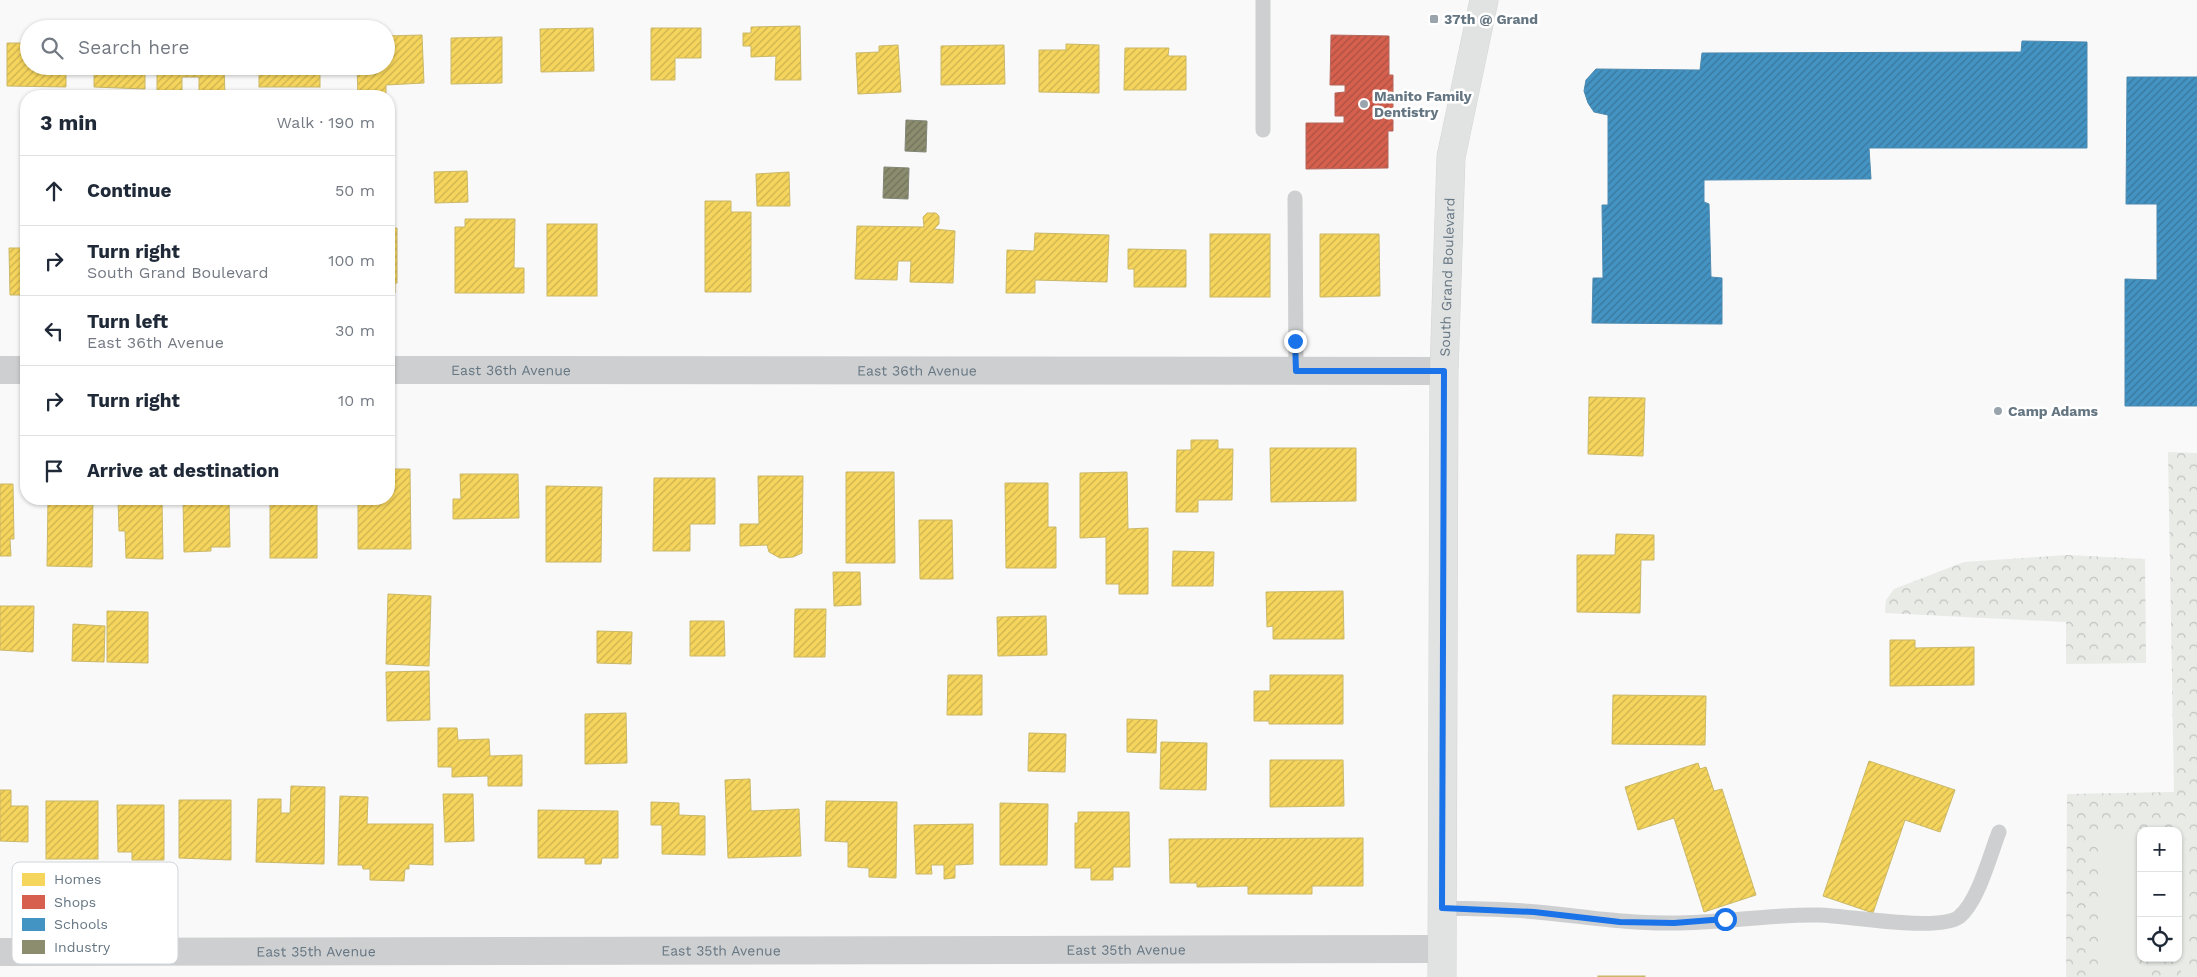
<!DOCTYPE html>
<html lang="en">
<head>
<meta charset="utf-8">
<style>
	:root { --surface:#fff; --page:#f6f6f7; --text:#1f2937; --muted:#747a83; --line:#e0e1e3 }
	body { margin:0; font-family:"Work Sans",sans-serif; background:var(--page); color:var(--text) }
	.controls { position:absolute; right:15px; bottom:15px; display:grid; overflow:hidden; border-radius:10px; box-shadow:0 1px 4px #0004 }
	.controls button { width:45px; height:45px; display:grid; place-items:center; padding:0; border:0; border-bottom:1px solid var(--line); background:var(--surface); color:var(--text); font:25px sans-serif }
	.stop { position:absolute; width:15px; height:15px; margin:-11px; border:4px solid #1a73e8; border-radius:50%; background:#fff }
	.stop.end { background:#1a73e8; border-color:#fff; box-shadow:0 1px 5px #0008 }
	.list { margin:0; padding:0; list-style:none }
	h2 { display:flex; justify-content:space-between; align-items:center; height:65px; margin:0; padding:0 20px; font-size:21px }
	h2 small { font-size:16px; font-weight:400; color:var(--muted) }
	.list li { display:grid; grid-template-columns:32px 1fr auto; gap:15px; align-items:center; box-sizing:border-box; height:70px; padding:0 20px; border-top:1px solid var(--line) }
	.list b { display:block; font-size:19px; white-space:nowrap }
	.list p { margin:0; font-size:16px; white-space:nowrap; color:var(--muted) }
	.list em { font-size:16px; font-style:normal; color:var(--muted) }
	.icon { flex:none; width:28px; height:28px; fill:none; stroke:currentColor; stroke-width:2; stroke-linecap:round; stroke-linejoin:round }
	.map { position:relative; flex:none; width:2197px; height:977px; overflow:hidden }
	.search { position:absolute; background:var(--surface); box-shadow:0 1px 4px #0004; left:20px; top:20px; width:375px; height:55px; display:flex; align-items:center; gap:12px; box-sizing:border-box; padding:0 18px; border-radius:28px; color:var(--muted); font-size:19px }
	.panel { position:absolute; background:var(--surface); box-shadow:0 1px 4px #0004; left:20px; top:90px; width:375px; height:415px; border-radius:20px }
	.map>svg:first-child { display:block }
	.forest { fill:url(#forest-crowns); fill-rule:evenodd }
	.pitch { fill:#e8ebe6 }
	.homes { fill:url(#homes-hatch); stroke:#cab868 }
	.shops { fill:url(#shops-hatch); stroke:#b4675d }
	.schools { fill:url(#schools-hatch); stroke:#4d8ab0 }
	.industry { fill:url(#industry-hatch); stroke:#808574 }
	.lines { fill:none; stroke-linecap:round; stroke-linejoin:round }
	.secondary-casing { stroke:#d5d6d7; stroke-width:29 }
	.lane { stroke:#cecfd0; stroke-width:15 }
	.street { stroke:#cecfd0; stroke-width:28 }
	.secondary { stroke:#e1e2e2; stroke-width:28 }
	.route { stroke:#1a73e8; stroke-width:6 }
	.poi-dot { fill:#99a4ac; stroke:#fff; stroke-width:2 }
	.labels { text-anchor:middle; stroke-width:5; stroke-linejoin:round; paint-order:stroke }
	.poi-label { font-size:14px; font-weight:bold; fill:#657683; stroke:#fff; text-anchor:start }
	.street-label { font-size:14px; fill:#657683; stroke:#fff }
	.key { fill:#fff; stroke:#d1d6da; stroke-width:1 }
	.key-label { font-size:14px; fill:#657683 }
</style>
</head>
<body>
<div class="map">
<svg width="2197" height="977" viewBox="0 0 2197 977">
	<defs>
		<pattern id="forest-crowns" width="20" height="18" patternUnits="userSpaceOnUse" patternTransform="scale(1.25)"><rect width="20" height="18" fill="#e8ebe6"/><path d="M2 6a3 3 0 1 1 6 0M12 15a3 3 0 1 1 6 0" fill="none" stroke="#c0c3c0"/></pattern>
		<pattern id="homes-hatch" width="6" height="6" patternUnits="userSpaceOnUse" patternTransform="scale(1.25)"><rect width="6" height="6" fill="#f6d55c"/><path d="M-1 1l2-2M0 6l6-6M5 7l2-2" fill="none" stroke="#cbb151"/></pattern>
		<pattern id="shops-hatch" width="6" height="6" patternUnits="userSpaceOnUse" patternTransform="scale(1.25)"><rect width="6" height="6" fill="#d6604d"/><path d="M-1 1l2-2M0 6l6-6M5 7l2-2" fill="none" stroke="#a85144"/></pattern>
		<pattern id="schools-hatch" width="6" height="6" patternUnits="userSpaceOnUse" patternTransform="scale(1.25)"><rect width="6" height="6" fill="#4393c3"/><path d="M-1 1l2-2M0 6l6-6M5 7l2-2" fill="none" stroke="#3a779c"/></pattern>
		<pattern id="industry-hatch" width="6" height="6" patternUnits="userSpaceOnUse" patternTransform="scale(1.25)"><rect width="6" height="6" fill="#8c8c6e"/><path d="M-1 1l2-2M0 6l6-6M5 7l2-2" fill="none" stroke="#70725c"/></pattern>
	</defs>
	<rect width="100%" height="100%" fill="#f9f9f9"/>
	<g class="forest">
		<path d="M 2168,452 L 2197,453 L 2197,977 L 2066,977 L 2067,794 L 2174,792 ZM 2141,831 L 2178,831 L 2178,958 L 2141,958 Z"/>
		<polygon points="2067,555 2145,559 2146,663 2066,664 2066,622 1885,613 1886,600 1894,589 1964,562"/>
	</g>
	<g class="pitch">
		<polygon points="2179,816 2185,816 2187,977 2181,977"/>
		<polygon points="2100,831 2137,831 2139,977 2101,977"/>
	</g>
	<g class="homes">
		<polygon points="800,26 801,80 775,80 776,56 751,57 751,46 743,46 743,33 751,33 751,27"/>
		<polygon points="593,28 594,71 541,72 540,29"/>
		<polygon points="651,28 701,28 701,58 675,58 675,80 651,80"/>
		<polygon points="422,35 424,83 386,85 386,96 358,96 357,66 386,66 386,36"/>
		<polygon points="502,37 502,83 451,84 451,38"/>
		<polygon points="7,43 29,43 29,66 66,66 66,87 7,86"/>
		<polygon points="1066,44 1099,45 1099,93 1039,92 1039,50 1066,50"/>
		<polygon points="898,45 901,92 858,94 856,53 879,52 879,46"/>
		<polygon points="1004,45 1005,84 941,85 941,46"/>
		<polygon points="1125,48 1169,48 1168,56 1186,56 1186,90 1124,90"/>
		<polygon points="94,66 145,66 145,89 94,87"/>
		<polygon points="157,66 224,66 225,96 199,96 199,77 182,77 182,96 157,96"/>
		<rect x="259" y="66" width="61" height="21"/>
		<polygon points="467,171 468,202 435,203 434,172"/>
		<polygon points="789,172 790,206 757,206 756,174"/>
		<polygon points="705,201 731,201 731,212 751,212 751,292 705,292"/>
		<polygon points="927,213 936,213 939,216 939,224 934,229 955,231 953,283 910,282 911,261 898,261 897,280 855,279 857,226 924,227 923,217"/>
		<polygon points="465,219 515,219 514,268 524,268 524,293 455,293 455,227 465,227"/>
		<rect x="547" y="224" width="50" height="72"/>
		<polygon points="397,228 397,283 395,283 395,293 389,293 389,229"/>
		<polygon points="1035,233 1109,235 1107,282 1035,280 1035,293 1006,293 1007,250 1034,251"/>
		<rect x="1210" y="234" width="60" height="63"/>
		<polygon points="1320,234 1379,234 1380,296 1320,297"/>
		<polygon points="9,248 26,248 26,295 10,295"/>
		<polygon points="1128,249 1186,250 1186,287 1134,287 1134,269 1128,269"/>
		<polygon points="1589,397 1645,398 1643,456 1588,454"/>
		<polygon points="1191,440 1218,440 1218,449 1233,449 1232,500 1198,500 1198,512 1176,512 1177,450 1191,450"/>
		<polygon points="1270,448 1356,448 1356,501 1271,502"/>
		<polygon points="391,469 410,469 411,549 358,549 358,499 389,499 389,473 391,473"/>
		<polygon points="846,472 894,472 895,563 846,563"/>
		<polygon points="1127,472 1128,529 1148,528 1148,594 1119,594 1119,584 1106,584 1106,537 1080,538 1080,473"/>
		<polygon points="460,474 518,474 519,518 453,519 453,499 461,499"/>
		<polygon points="758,476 803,476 802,553 793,557 780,558 769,552 767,545 740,546 740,524 759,524"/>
		<polygon points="654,478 715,478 715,524 690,524 690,551 653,551"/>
		<polygon points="1005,483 1048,483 1048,527 1056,527 1056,568 1006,568"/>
		<polygon points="0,484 13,484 14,539 10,539 11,556 0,556"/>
		<polygon points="546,486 602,487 601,562 546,562"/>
		<polygon points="48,499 93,499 92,567 47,566"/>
		<polygon points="118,499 162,499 163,559 126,558 125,531 119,531"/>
		<polygon points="183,499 229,499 230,547 211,547 211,551 184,552"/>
		<rect x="270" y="499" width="47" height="59"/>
		<polygon points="919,520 952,520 953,579 920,579"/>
		<polygon points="1616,534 1654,535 1654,560 1641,560 1640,613 1577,612 1577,555 1615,555"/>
		<polygon points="1173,551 1214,552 1213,586 1172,586"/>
		<polygon points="833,572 860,572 861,605 834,606"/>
		<polygon points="1343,591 1344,639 1273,639 1273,626 1267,627 1266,592"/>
		<polygon points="388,594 431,596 429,666 386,664"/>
		<polygon points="0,606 34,606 33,652 0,650"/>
		<polygon points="795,609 826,609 825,657 794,657"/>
		<polygon points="107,611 148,612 148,663 107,662"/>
		<polygon points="1046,616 1047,655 998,656 997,617"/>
		<polygon points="690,621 724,621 725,656 690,656"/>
		<polygon points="73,624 105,626 104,662 72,661"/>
		<polygon points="597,631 632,632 631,664 597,663"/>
		<polygon points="1890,640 1915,640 1915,648 1974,647 1974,685 1890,686"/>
		<polygon points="429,671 430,720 387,721 386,672"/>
		<polygon points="948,675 982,675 982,715 947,715"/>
		<polygon points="1270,675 1343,675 1343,724 1269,724 1269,721 1254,721 1254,691 1270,691"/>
		<polygon points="1613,695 1706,696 1705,745 1612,744"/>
		<polygon points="626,713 627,763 585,764 585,714"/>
		<polygon points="1127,719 1157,720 1156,753 1127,752"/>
		<polygon points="438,728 457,728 458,740 489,739 490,756 522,755 522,786 488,786 488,776 452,777 452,767 438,767"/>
		<polygon points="1029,733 1066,734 1065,772 1028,771"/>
		<polygon points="1161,742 1207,743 1206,790 1160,789"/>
		<polygon points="1270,760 1343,760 1344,806 1270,807"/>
		<polygon points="1869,761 1955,790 1940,832 1905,820 1873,913 1823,896"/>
		<polygon points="1698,763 1700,769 1706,767 1714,791 1722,789 1756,895 1704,912 1674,818 1638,830 1625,787"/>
		<polygon points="750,779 751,811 799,809 801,856 728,858 725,780"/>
		<polygon points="291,786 325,787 324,864 256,862 258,799 281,799 281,813 290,813"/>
		<polygon points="0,790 11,790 11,806 28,806 28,842 0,841"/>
		<polygon points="443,794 473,794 474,841 445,842"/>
		<polygon points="340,796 368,797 367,824 433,824 433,865 409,864 409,869 405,869 404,881 370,880 370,869 363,869 362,865 338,865"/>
		<polygon points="179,800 231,800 231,860 179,858"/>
		<rect x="46" y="801" width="52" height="58"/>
		<polygon points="826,801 897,802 896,878 869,877 869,868 848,867 848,842 825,841"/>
		<polygon points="651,802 679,803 679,815 705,816 705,855 662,854 662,825 651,825"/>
		<polygon points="1000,803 1048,804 1047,865 1000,865"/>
		<polygon points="117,805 164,805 164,860 132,860 132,852 118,852"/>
		<polygon points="538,810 618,811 618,858 602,858 601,864 585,864 585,858 538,858"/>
		<polygon points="1078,812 1129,812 1130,867 1113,867 1113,880 1091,880 1091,868 1075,868 1075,823 1078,823"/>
		<polygon points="973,824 973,864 955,865 955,878 944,879 944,865 931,865 932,874 916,874 914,825"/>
		<polygon points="1363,838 1363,886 1312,886 1312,894 1248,894 1248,886 1197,887 1197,883 1170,883 1169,839"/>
		<rect x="1598" y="976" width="47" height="1"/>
	</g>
	<polygon class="shops" points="1331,35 1389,36 1389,75 1393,75 1393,131 1388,131 1388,168 1306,169 1306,123 1344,123 1344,116 1335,116 1335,93 1345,92 1345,85 1330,85"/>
	<g class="schools">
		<polygon points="2022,41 2087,42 2087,148 1869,148 1871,179 1704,180 1704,202 1709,204 1711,277 1722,278 1722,324 1592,323 1593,278 1603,278 1602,205 1608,205 1608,115 1594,112 1588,103 1584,91 1586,80 1596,69 1700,70 1702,53 2021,52"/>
		<polygon points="2127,77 2197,77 2197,406 2125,406 2125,279 2157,280 2157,204 2126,204"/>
	</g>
	<g class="industry">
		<polygon points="906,120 927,121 926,152 905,151"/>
		<polygon points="884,167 909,168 908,199 883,198"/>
	</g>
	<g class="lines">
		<defs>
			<g id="secondary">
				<path id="s3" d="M 1442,977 L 1444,371 L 1451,157 L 1484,0"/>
			</g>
		</defs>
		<use href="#secondary" class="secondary-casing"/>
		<g class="lane">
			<polyline points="1263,0 1263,130"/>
			<polyline points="1295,198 1296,371"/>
			<path d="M 1442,908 C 1474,909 1506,909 1537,912 C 1582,916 1627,924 1673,923 C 1722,923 1771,914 1820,915 C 1849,916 1938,932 1959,917 C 1978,902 1990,855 1999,832"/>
		</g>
		<g class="street">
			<polyline points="0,370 26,370"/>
			<path id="s1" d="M 389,370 L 1444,371"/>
			<path id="s2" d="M 0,952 L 1442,949"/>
		</g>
		<use href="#secondary" class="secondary"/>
	</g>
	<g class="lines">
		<polyline class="route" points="1295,341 1296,371 1444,371 1442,908 1534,912 1620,922 1674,923 1725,919"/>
	</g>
	<g class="poi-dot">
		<rect x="1429" y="14" width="10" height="10" rx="2.5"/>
		<circle cx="1364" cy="104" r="5"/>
		<circle cx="1998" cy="411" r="5"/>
	</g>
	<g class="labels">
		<g class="poi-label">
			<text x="1444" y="24">37th @ Grand</text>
			<text x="1374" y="101">Manito Family<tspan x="1374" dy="16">Dentistry</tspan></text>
			<text x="2008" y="416">Camp Adams</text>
		</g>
		<g class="street-label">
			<text dy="5" stroke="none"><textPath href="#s3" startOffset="700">South Grand Boulevard</textPath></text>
			<text dy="5" stroke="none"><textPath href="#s1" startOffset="122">East 36th Avenue</textPath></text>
			<text dy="5" stroke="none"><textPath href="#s1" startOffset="528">East 36th Avenue</textPath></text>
			<text dy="5" stroke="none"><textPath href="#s2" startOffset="1126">East 35th Avenue</textPath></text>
			<text dy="5" stroke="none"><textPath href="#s2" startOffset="316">East 35th Avenue</textPath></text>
			<text dy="5" stroke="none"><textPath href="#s2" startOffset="721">East 35th Avenue</textPath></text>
		</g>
	</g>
	<rect x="12" y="862" width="166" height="102" rx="8" class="key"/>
	<rect x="22" y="873" width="23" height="13" fill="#f6d55c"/>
	<rect x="22" y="895" width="23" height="14" fill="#d6604d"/>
	<rect x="22" y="918" width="23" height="13" fill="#4393c3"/>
	<rect x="22" y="940" width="23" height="14" fill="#8c8c6e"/>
	<g class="key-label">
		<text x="54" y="884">Homes</text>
		<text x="54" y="907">Shops</text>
		<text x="54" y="929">Schools</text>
		<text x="54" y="952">Industry</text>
	</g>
</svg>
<div class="controls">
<button>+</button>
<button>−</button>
<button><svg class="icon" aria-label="locate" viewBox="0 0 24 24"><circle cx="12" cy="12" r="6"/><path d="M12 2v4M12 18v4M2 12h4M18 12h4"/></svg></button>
</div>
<div class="stop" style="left:1725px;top:919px"></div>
<div class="stop end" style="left:1295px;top:341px"></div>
<div class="search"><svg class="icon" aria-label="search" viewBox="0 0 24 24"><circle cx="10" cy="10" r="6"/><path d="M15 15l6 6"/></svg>Search here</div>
<section class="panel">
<h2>3 min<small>Walk · 190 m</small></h2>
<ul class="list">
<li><svg class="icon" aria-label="ahead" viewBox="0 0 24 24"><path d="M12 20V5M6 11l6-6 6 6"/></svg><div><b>Continue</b></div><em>50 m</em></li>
<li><svg class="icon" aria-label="right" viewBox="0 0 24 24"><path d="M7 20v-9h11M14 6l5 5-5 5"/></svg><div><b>Turn right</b><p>South Grand Boulevard</p></div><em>100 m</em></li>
<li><svg class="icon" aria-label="left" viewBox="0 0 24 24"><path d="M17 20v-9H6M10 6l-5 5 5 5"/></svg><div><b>Turn left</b><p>East 36th Avenue</p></div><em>30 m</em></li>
<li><svg class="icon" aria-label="right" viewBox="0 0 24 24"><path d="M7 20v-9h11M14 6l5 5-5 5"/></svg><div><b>Turn right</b></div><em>10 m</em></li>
<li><svg class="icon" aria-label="arrive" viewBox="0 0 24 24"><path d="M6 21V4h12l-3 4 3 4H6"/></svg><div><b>Arrive at destination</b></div></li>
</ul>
</section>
</div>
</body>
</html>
